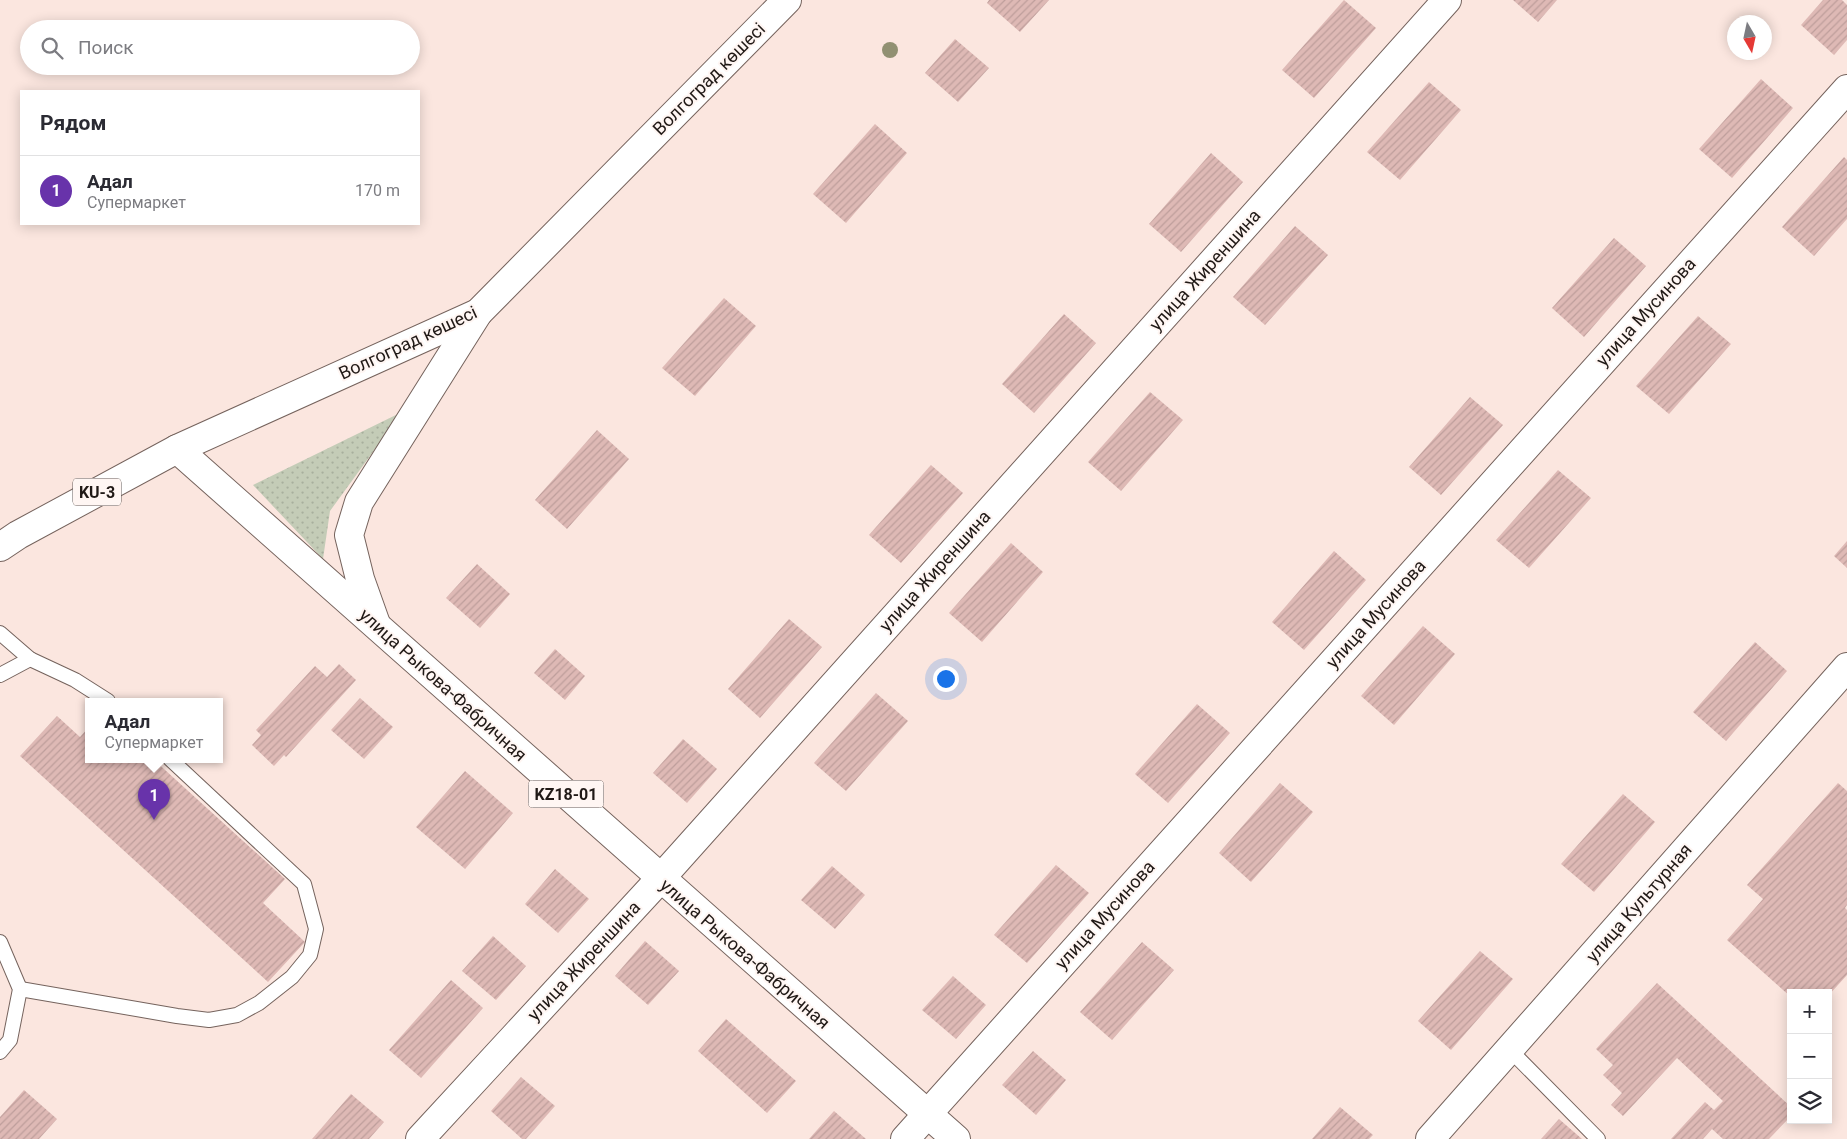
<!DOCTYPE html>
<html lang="ru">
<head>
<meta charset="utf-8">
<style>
	:root { --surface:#fff; --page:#f7f7f7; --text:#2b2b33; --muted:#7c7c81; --line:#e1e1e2; --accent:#6833aa }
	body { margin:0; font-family:Roboto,sans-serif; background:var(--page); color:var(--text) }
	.controls { position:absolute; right:15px; bottom:15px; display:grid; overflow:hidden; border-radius:0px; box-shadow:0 2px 12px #0003 }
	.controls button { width:45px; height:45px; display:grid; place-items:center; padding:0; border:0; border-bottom:1px solid var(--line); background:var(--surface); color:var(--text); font:25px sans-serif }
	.compass { position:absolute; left:1727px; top:15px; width:45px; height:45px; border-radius:50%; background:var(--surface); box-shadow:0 2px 12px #0003; rotate:171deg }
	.you { position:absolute; left:945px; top:678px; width:18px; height:18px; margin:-12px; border:4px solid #fff; border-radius:50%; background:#1a73e8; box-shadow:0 0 0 8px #1a73e833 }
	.badge { display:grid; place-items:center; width:32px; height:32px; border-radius:50%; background:var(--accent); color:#fff; font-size:16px; font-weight:700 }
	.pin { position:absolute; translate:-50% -41px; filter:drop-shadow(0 1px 2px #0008) }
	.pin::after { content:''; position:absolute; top:26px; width:18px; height:15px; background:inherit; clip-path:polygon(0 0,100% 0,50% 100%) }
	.popup { position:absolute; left:85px; top:698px; width:138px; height:65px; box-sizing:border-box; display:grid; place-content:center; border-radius:0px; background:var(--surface); filter:drop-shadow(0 1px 4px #0005); font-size:16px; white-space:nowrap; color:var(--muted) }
	.popup b { font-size:19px; color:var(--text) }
	.popup::after { content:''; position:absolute; left:50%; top:100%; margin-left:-10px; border:10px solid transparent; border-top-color:var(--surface) }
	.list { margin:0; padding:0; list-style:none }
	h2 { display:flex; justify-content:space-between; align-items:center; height:65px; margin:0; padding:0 20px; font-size:21px }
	h2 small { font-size:16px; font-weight:400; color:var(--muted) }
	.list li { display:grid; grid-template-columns:32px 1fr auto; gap:15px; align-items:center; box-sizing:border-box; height:70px; padding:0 20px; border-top:1px solid var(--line) }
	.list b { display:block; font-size:19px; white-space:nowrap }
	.list p { margin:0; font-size:16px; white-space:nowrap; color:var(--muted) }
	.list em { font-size:16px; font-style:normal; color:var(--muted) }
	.icon { flex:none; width:28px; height:28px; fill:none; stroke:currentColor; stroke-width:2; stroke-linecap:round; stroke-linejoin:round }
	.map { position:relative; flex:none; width:1847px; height:1139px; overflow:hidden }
	.search { position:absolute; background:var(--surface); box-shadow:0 2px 12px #0003; left:20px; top:20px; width:400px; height:55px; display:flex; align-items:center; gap:12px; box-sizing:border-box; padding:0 18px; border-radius:28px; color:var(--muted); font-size:19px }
	.panel { position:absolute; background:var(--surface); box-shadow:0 2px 12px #0003; left:20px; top:90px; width:400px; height:135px; border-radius:0px }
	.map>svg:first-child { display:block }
	.grass { fill:url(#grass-dots) }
	.building { fill:url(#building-hatch) }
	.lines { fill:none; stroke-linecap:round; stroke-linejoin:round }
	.service-casing { stroke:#75635d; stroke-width:16 }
	.minor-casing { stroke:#75635d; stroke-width:30 }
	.secondary-casing { stroke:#75635d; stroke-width:30 }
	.primary-casing { stroke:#75635d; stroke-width:30 }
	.service { stroke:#fff; stroke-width:14 }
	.minor { stroke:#fff; stroke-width:28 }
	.secondary { stroke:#fff; stroke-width:28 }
	.primary { stroke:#fff; stroke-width:28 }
	.tree { fill:#919072 }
	.labels { text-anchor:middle; stroke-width:4; stroke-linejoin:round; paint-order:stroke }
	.shield { fill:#fff6f3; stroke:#635b58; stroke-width:1 }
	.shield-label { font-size:16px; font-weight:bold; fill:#201916 }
	.street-label { font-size:18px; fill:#201916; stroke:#fff6f3 }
</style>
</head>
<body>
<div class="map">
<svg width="1847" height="1139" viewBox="0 0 1847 1139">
	<defs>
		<pattern id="grass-dots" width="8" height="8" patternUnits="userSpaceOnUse" patternTransform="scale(1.25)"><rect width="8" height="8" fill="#c4ccb7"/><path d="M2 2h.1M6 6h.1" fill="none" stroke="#a8af9d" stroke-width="1.8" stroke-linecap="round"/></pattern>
		<pattern id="building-hatch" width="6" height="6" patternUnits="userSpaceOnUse" patternTransform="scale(1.25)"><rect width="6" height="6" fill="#deb9b5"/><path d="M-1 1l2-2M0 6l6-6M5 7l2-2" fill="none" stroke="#be9e9b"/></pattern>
	</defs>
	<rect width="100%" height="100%" fill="#fbe6df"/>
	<polygon class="grass" points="402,412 330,511 323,559 253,485"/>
	<g class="building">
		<polygon points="989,0 1049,0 1020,32 987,3"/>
		<polygon points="1344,0 1376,28 1314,98 1282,70"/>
		<polygon points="1513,0 1557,0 1538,22"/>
		<polygon points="1823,0 1842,0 1847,5 1847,40 1834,55 1801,25"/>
		<polygon points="955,39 989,68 958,102 925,73"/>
		<polygon points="1761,79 1793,108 1732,178 1699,149"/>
		<polygon points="1429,82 1461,110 1400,180 1367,152"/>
		<polygon points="875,124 907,153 846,223 813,194"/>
		<polygon points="1211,153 1243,182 1181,252 1149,224"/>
		<polygon points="1844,157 1847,160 1847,219 1814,256 1782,227"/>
		<polygon points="1295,226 1328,255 1265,325 1233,297"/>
		<polygon points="1614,238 1646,266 1584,337 1552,308"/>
		<polygon points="724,298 756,326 695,396 662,368"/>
		<polygon points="1064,314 1096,343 1034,413 1002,384"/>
		<polygon points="1698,316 1731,344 1669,414 1636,386"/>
		<polygon points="1150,392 1183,420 1121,491 1088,462"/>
		<polygon points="1470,397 1503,425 1441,495 1409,467"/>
		<polygon points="597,430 629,459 567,529 535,500"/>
		<polygon points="931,465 963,493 901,563 869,535"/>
		<polygon points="1558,470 1591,498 1529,568 1496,540"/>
		<polygon points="1847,541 1847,568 1834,556"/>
		<polygon points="1011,543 1043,572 982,642 949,613"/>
		<polygon points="1334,551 1366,580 1304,650 1272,622"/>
		<polygon points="477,564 510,594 480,628 446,598"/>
		<polygon points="789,619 822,647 760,718 728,689"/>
		<polygon points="1423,626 1455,654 1394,725 1361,696"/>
		<polygon points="1755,642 1787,671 1726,741 1693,712"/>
		<polygon points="555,649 585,676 565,700 534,673"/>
		<polygon points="339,664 356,680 286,757 284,755 274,766 252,745 261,735 256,730 315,666 327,677"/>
		<polygon points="876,693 908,721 846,791 814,763"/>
		<polygon points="360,698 393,727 364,759 331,730"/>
		<polygon points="1197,704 1230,733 1168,803 1135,774"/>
		<polygon points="57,716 80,737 89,727 89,759 153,759 285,879 263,903 305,942 268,982 20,756"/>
		<polygon points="683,739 717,769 687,803 653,773"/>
		<polygon points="465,771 513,813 465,869 416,827"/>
		<polygon points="1280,783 1313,812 1251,882 1219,853"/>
		<polygon points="1838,783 1847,791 1847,905 1845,908 1847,910 1847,975 1828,996 1828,993 1791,993 1791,997 1727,940 1763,899 1747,885"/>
		<polygon points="1623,794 1655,822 1594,892 1561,864"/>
		<polygon points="1056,865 1089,893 1027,963 994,935"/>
		<polygon points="832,866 865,895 835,929 801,900"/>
		<polygon points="555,869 589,899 558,933 525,904"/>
		<polygon points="493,936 526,966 496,1000 462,971"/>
		<polygon points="645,941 679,971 648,1005 615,976"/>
		<polygon points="1142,942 1174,970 1112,1040 1080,1012"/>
		<polygon points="1480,951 1513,979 1451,1050 1418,1021"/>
		<polygon points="953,976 986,1005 956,1039 922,1010"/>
		<polygon points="451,980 483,1008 421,1078 389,1050"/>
		<polygon points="1657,983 1791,1107 1791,1116 1769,1139 1723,1139 1712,1129 1703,1139 1671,1139 1705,1102 1714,1110 1723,1101 1677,1058 1623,1116 1611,1105 1622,1093 1603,1075 1613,1065 1596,1049"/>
		<polygon points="726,1019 796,1081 767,1113 698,1051"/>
		<polygon points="1033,1051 1066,1080 1036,1115 1002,1085"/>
		<polygon points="521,1077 555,1106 526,1139 522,1139 491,1111"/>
		<polygon points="24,1090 57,1119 39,1139 0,1139 0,1117"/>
		<polygon points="351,1094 384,1122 369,1139 312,1139"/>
		<polygon points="1340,1107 1373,1135 1369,1139 1312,1139"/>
		<polygon points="834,1111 866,1139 809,1139"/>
		<polygon points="1559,1119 1582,1139 1541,1139"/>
	</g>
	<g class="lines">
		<defs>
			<g id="service">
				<polyline points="0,633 30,659 75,680 108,701"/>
				<polyline points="0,675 30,659"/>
				<polyline points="0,942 20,989 10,1040 0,1052"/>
				<polyline points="20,989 177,1016 209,1020 237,1015 259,1003 292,977 310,955 316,929 304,884 170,759"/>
				<polyline points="1510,1050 1598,1139"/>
			</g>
			<g id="minor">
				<polyline points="420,1139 660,879 1447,0"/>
				<polyline points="905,1139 1847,89"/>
				<polyline points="1430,1139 1847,667"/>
			</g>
			<polyline id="secondary" points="177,449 478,313 787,0"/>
			<g id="primary">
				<polyline points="0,547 18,535 177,449 956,1139"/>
				<polyline points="376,624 360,579 349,535 359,502 478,313"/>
			</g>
		</defs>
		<use href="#service" class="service-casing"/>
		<use href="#minor" class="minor-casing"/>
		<use href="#secondary" class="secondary-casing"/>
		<use href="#primary" class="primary-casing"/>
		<use href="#service" class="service"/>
		<use href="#minor" class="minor"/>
		<use href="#secondary" class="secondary"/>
		<use href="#primary" class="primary"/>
	</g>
	<circle class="tree" cx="890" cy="50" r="8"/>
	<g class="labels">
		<g class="shield">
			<rect x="73" y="478.5" width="48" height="27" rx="4"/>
			<rect x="528.5" y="780.5" width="75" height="27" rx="4"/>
		</g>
		<g class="shield-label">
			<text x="97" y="498">KU-3</text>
			<text x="566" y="800">KZ18-01</text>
		</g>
		<g class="street-label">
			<text transform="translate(709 79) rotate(-45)" y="6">Волгоград көшесі</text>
			<text transform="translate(1205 270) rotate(-48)" y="6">улица Жиреншина</text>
			<text transform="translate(1646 312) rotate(-48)" y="6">улица Мусинова</text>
			<text transform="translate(408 343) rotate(-25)" y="6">Волгоград көшесі</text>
			<text transform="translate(935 571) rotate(-48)" y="6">улица Жиреншина</text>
			<text transform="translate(1376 614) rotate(-48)" y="6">улица Мусинова</text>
			<text transform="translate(443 685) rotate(42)" y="6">улица Рыкова-Фабричная</text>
			<text transform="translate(1639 903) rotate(-49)" y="6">улица Культурная</text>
			<text transform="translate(1105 915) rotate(-48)" y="6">улица Мусинова</text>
			<text transform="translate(745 954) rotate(41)" y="6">улица Рыкова-Фабричная</text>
			<text transform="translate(584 961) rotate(-47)" y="6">улица Жиреншина</text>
		</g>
	</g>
</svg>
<div class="controls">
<button>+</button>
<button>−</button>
<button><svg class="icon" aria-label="layers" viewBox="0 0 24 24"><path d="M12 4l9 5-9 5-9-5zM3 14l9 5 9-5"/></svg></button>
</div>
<svg class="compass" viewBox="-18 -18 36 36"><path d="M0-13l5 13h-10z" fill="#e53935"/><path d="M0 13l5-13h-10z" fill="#7c7c81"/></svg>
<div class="you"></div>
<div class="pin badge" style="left:154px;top:820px">1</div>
<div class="popup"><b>Адал</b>Супермаркет</div>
<div class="search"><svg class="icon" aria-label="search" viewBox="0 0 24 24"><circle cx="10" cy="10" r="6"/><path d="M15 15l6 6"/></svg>Поиск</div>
<section class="panel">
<h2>Рядом<small></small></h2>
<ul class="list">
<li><span class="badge">1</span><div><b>Адал</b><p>Супермаркет</p></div><em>170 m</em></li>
</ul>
</section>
</div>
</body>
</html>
